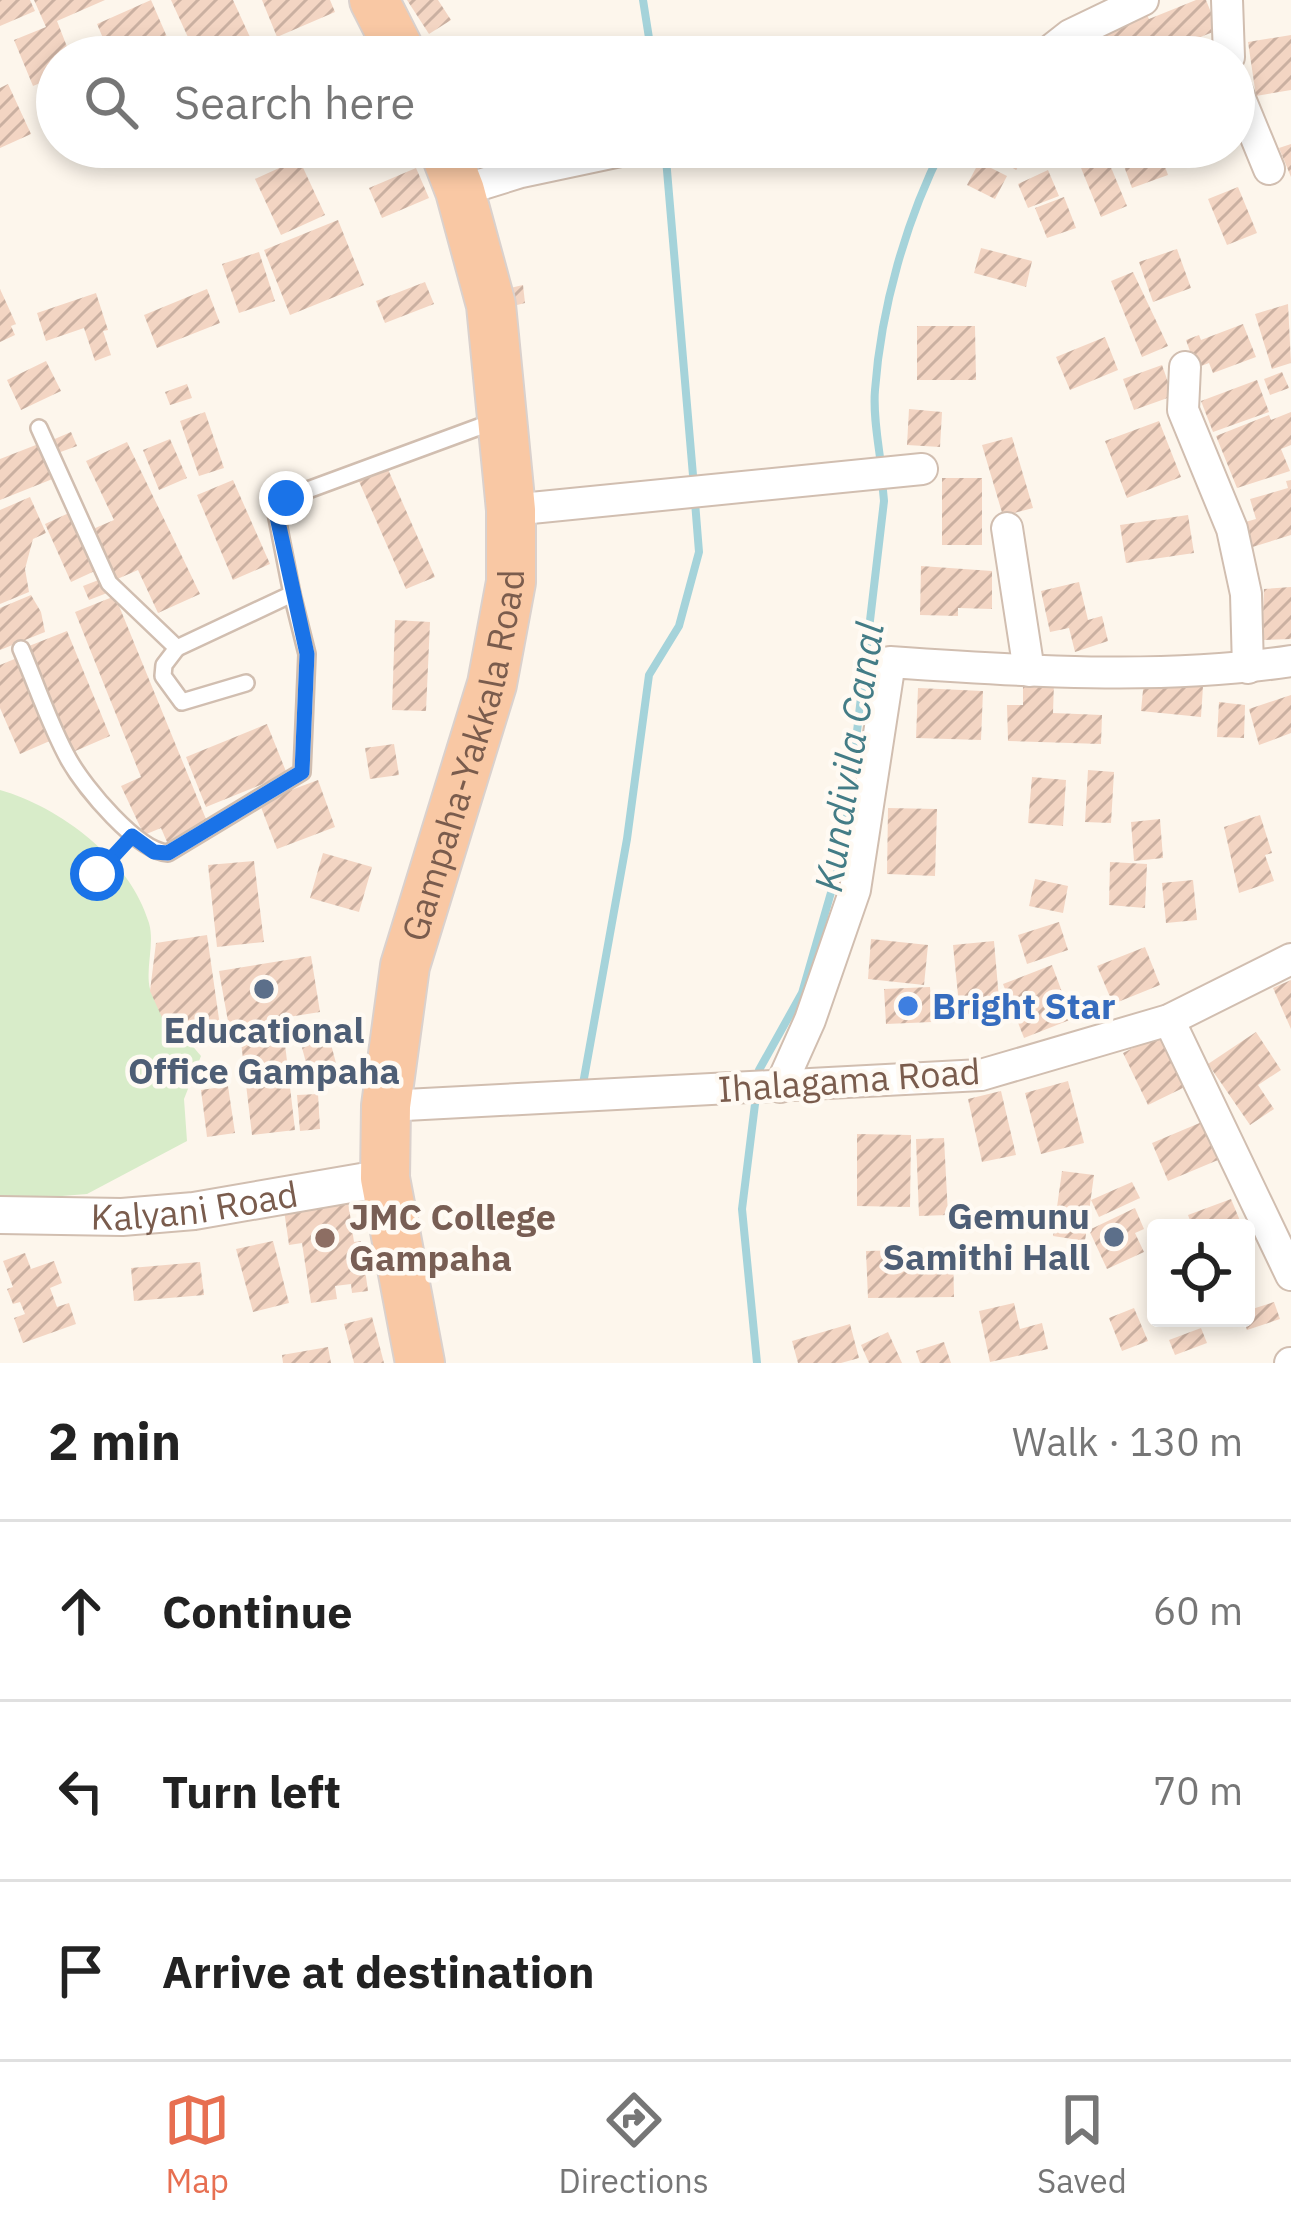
<!DOCTYPE html>
<html lang="en">
<head>
<meta charset="utf-8">
<style>
	:root { --surface:#fff; --page:#f2f2f2; --text:#222; --muted:#767676; --line:#e0e0e0; --accent:#e76f51 }
	body { margin:0; font-family:"IBM Plex Sans",sans-serif; background:var(--page); color:var(--text) }
	.controls { position:absolute; right:36px; bottom:36px; display:grid; overflow:hidden; border-radius:12px; box-shadow:0 6px 18px #0003 }
	.controls button { width:108px; height:108px; display:grid; place-items:center; padding:0; border:0; border-bottom:3px solid var(--line); background:var(--surface); color:var(--text); font:60px sans-serif }
	.stop { position:absolute; width:36px; height:36px; margin:-27px; border:9px solid #1a73e8; border-radius:50%; background:#fff }
	.stop.end { background:#1a73e8; border-color:#fff; box-shadow:0 3px 12px #0008 }
	.list { margin:0; padding:0; list-style:none }
	h2 { display:flex; justify-content:space-between; align-items:center; height:156px; margin:0; padding:0 48px; font-size:51px }
	h2 small { font-size:39px; font-weight:400; color:var(--muted) }
	.list li { display:grid; grid-template-columns:78px 1fr auto; gap:36px; align-items:center; box-sizing:border-box; height:180px; padding:0 48px; border-top:3px solid var(--line) }
	.list b { display:block; font-size:45px; white-space:nowrap }
	.list em { font-size:39px; font-style:normal; color:var(--muted) }
	.icon { flex:none; width:66px; height:66px; fill:none; stroke:currentColor; stroke-width:2; stroke-linecap:round; stroke-linejoin:round }
	.map { position:relative; flex:none; width:1291px; height:1363px; overflow:hidden }
	.search { position:absolute; background:var(--surface); box-shadow:0 6px 18px #0003; left:36px; right:36px; top:36px; height:132px; display:flex; align-items:center; gap:30px; box-sizing:border-box; padding:0 42px; border-radius:66px; color:var(--muted); font-size:45px }
	.sheet { height:696px; background:var(--surface) }
	nav { display:flex; justify-content:space-around; align-items:center; box-sizing:border-box; height:168px; border-top:3px solid var(--line); background:var(--surface); font-size:33px; color:var(--muted) }
	nav a { display:grid; justify-items:center; gap:6px }
	nav .on { color:var(--accent) }
	.map>svg:first-child { display:block }
	.park { fill:#d8ecc9 }
	.lines { fill:none; stroke-linecap:round; stroke-linejoin:round }
	.stream { stroke:#a5d3da; stroke-width:8 }
	.building { fill:url(#building-hatch) }
	.service-casing { stroke:#d1beb0; stroke-width:20 }
	.minor-casing { stroke:#d1beb0; stroke-width:34 }
	.tertiary-casing { stroke:#d1beb0; stroke-width:40 }
	.trunk-casing { stroke:#dad1cd; stroke-width:52 }
	.path { stroke:#d9b8a5; stroke-width:4.5; stroke-dasharray:3 9; stroke-linecap:butt }
	.service { stroke:#fff; stroke-width:15 }
	.minor { stroke:#fff; stroke-width:30 }
	.tertiary { stroke:#fff; stroke-width:36 }
	.trunk { stroke:#f9c8a4; stroke-width:48 }
	.route { stroke:#1a73e8; stroke-width:15 }
	.service-dot { fill:#5c6f8a; stroke:#fffaf3; stroke-width:4.5 }
	.shop-dot { fill:#3f7fe0; stroke:#fffaf3; stroke-width:4.5 }
	.education-dot { fill:#8d6e63; stroke:#fffaf3; stroke-width:4.5 }
	.labels { text-anchor:middle; stroke-width:9; stroke-linejoin:round; paint-order:stroke }
	.street-label { font-size:36px; fill:#7a5c4d; stroke:#fffaf3 }
	.shop-label { font-size:36px; font-weight:bold; fill:#366cbe; stroke:#fffaf3; text-anchor:start }
	.service-label { font-size:36px; font-weight:bold; fill:#4e5e75; stroke:#fffaf3 }
	.education-label { font-size:36px; font-weight:bold; fill:#785e54; stroke:#fffaf3; text-anchor:start }
	.water-label { font-size:39px; font-style:italic; fill:#437c86; stroke:#fffaf3 }
</style>
</head>
<body>
<div class="map">
<svg width="1291" height="1363" viewBox="0 0 1291 1363">
	<defs>
		<pattern id="building-hatch" width="6" height="6" patternUnits="userSpaceOnUse" patternTransform="scale(3)"><rect width="6" height="6" fill="#f3d5c3"/><path d="M-1 1l2-2M0 6l6-6M5 7l2-2" fill="none" stroke="#cab0a1"/></pattern>
	</defs>
	<rect width="100%" height="100%" fill="#fdf6ec"/>
	<path class="park" d="M 0,790 C 60,807 131,860 149,923 C 155,944 145,968 150,989 C 154,1006 188,1040 201,1056 L 184,1099 L 187,1141 L 87,1194 L 0,1201 Z"/>
	<g class="lines">
		<g class="stream">
			<polyline points="643,0 652,57"/>
			<polyline points="665,147 694,487"/>
			<path d="M 881,465 C 878,441 873,414 875,390 C 881,308 906,220 943,147"/>
			<polyline points="758,1081 759,1070 802,993 843,851 884,501 882,480"/>
			<polyline points="583,1084 627,839 649,675 679,626 699,552 695,502"/>
			<polyline points="756,1096 742,1209 757,1363"/>
		</g>
	</g>
	<g class="building">
		<polygon points="0,0 30,0 35,11 0,26"/>
		<polygon points="34,0 105,0 57,21 71,57 57,57 57,76 33,86 14,40 46,27"/>
		<polygon points="151,0 167,37 111,57 97,24"/>
		<polygon points="171,0 233,0 255,48 234,57 197,57"/>
		<polygon points="262,0 330,0 335,12 277,37"/>
		<polygon points="407,0 438,0 451,20 429,34"/>
		<polygon points="1196,0 1206,0 1218,30 1163,52 1165,57 1100,57 1091,36 1146,13 1149,19"/>
		<polygon points="1291,35 1291,90 1256,96 1248,42"/>
		<polygon points="175,38 186,57 141,57"/>
		<polygon points="344,38 352,57 311,57 309,53"/>
		<polygon points="8,84 31,134 0,148 0,88"/>
		<polygon points="1291,144 1291,177 1279,148"/>
		<polygon points="987,147 1030,147 1016,170 985,151"/>
		<polygon points="1117,147 1158,147 1168,175 1132,188"/>
		<polygon points="1105,153 1127,206 1101,217 1079,163"/>
		<polygon points="299,159 325,215 281,235 255,179"/>
		<polygon points="979,162 1007,176 995,199 967,185"/>
		<polygon points="416,168 429,198 382,218 369,188"/>
		<polygon points="1048,170 1059,196 1028,208 1018,184"/>
		<polygon points="1238,187 1257,233 1227,245 1208,199"/>
		<polygon points="1064,197 1076,228 1047,238 1035,208"/>
		<polygon points="338,220 364,285 290,315 264,250"/>
		<polygon points="981,248 1032,261 1026,287 974,273"/>
		<polygon points="1177,249 1191,288 1153,302 1139,262"/>
		<polygon points="259,252 275,301 239,313 222,264"/>
		<polygon points="1133,272 1168,346 1142,357 1111,281"/>
		<polygon points="425,282 434,304 385,323 376,301"/>
		<polygon points="523,285 525,303 509,307 506,289"/>
		<polygon points="0,289 16,324 11,326 15,335 0,342"/>
		<polygon points="207,289 220,323 157,348 144,315"/>
		<polygon points="96,293 108,330 103,331 111,355 95,361 84,328 46,341 37,313"/>
		<polygon points="1288,304 1291,363 1272,369 1255,314"/>
		<polygon points="1243,324 1256,357 1213,373 1209,363 1196,368 1186,340 1199,335 1201,340"/>
		<polygon points="917,326 975,326 976,380 917,380"/>
		<polygon points="1105,337 1118,370 1070,390 1056,357"/>
		<polygon points="46,361 61,391 21,410 7,380"/>
		<polygon points="1162,365 1173,396 1134,410 1123,379"/>
		<polygon points="1282,372 1289,388 1270,395 1264,379"/>
		<polygon points="1257,380 1269,412 1213,432 1201,401"/>
		<polygon points="187,384 192,398 170,405 165,392"/>
		<polygon points="909,409 942,412 940,447 907,445"/>
		<polygon points="205,412 224,468 199,476 180,421"/>
		<polygon points="1291,412 1291,445 1281,449 1290,471 1237,488 1216,436 1269,415 1271,420"/>
		<polygon points="1159,421 1181,477 1127,498 1105,441"/>
		<polygon points="71,432 77,446 55,454 50,441"/>
		<polygon points="1012,437 1033,508 1003,516 982,445"/>
		<polygon points="170,439 187,478 159,490 143,450"/>
		<polygon points="127,442 200,594 158,613 138,570 115,580 93,529 114,520 86,461"/>
		<polygon points="41,443 55,478 0,500 0,459"/>
		<polygon points="387,467 435,577 406,589 358,479"/>
		<rect x="942" y="478" width="40" height="67"/>
		<polygon points="233,480 270,564 233,580 197,495"/>
		<polygon points="1291,480 1291,535 1246,549 1238,524 1256,519 1250,499 1288,488 1286,481"/>
		<polygon points="30,497 46,533 33,539 25,569 29,592 0,604 0,510"/>
		<polygon points="71,512 97,570 71,582 45,524"/>
		<polygon points="1188,515 1194,553 1126,563 1120,525"/>
		<polygon points="921,566 992,571 992,609 958,608 958,616 920,615"/>
		<polygon points="101,579 107,593 89,600 83,586"/>
		<polygon points="1079,582 1088,620 1102,616 1108,641 1075,652 1069,628 1050,632 1041,591"/>
		<polygon points="1291,587 1291,639 1262,640 1264,589"/>
		<polygon points="31,595 41,612 45,632 0,650 0,608"/>
		<polygon points="115,596 208,824 167,842 161,828 144,835 121,786 141,777 75,612"/>
		<polygon points="395,620 430,622 426,711 392,710"/>
		<polygon points="67,631 110,736 73,752 29,646"/>
		<polygon points="17,658 52,740 20,754 0,708 0,665"/>
		<polygon points="1144,680 1203,686 1201,717 1141,711"/>
		<polygon points="1023,681 1054,682 1053,713 1102,715 1101,744 1008,741 1007,705 1023,705"/>
		<polygon points="918,688 983,691 981,740 916,738"/>
		<polygon points="1291,695 1291,733 1259,745 1249,709"/>
		<polygon points="1219,702 1245,705 1244,738 1217,737"/>
		<polygon points="267,724 287,774 206,807 186,757"/>
		<polygon points="394,744 399,775 370,779 365,748"/>
		<polygon points="1088,770 1114,772 1111,823 1085,822"/>
		<polygon points="1032,777 1066,780 1063,826 1028,823"/>
		<polygon points="318,780 335,827 277,849 259,802"/>
		<polygon points="888,808 937,809 935,876 887,874"/>
		<polygon points="1260,815 1272,853 1265,855 1274,881 1239,893 1224,827"/>
		<polygon points="1160,819 1163,858 1134,861 1131,822"/>
		<polygon points="323,853 372,867 359,912 310,898"/>
		<polygon points="254,861 264,942 217,947 208,865"/>
		<polygon points="1110,862 1147,864 1145,908 1109,905"/>
		<polygon points="1035,879 1068,886 1063,913 1029,906"/>
		<polygon points="1193,880 1197,920 1166,923 1162,883"/>
		<polygon points="1059,922 1068,950 1027,964 1018,935"/>
		<polygon points="207,935 220,1026 169,1033 150,991 156,943"/>
		<polygon points="871,939 928,945 924,985 868,979"/>
		<polygon points="994,941 1000,1011 960,1015 953,945"/>
		<polygon points="1145,947 1160,985 1113,1004 1097,966"/>
		<polygon points="311,956 320,1012 282,1018 295,1130 252,1135 239,1025 229,1027 219,971"/>
		<polygon points="1052,965 1072,1019 1024,1038 1003,984"/>
		<polygon points="1291,980 1291,1029 1273,988"/>
		<polygon points="930,987 932,1022 886,1024 884,989"/>
		<polygon points="1256,1032 1281,1070 1258,1085 1274,1109 1250,1125 1208,1064"/>
		<polygon points="1161,1034 1187,1086 1148,1105 1123,1053"/>
		<polygon points="329,1037 336,1063 308,1070 301,1044"/>
		<polygon points="1068,1081 1084,1143 1041,1154 1025,1093"/>
		<polygon points="228,1086 235,1133 207,1137 201,1090"/>
		<polygon points="1001,1091 1016,1155 982,1162 968,1099"/>
		<polygon points="318,1094 320,1129 300,1131 297,1095"/>
		<polygon points="1202,1122 1218,1160 1168,1181 1152,1143"/>
		<polygon points="857,1134 911,1135 910,1207 857,1206"/>
		<polygon points="944,1138 948,1215 919,1216 916,1139"/>
		<polygon points="1062,1171 1094,1175 1085,1241 1053,1236"/>
		<polygon points="1132,1182 1140,1198 1099,1217 1091,1200"/>
		<polygon points="1231,1199 1243,1228 1193,1228 1188,1215"/>
		<polygon points="348,1201 354,1242 361,1241 368,1291 352,1293 351,1284 335,1286 337,1299 311,1303 302,1243 289,1245 284,1210"/>
		<polygon points="1135,1208 1144,1229 1135,1233 1144,1252 1107,1269 1089,1230"/>
		<polygon points="273,1241 289,1303 253,1312 236,1249"/>
		<polygon points="953,1249 954,1297 868,1298 866,1251"/>
		<polygon points="25,1253 31,1269 54,1261 62,1283 50,1288 57,1307 69,1303 76,1324 23,1343 14,1318 25,1314 20,1302 13,1304 7,1289 13,1287 3,1261"/>
		<polygon points="200,1262 204,1295 134,1301 131,1268"/>
		<polygon points="1274,1302 1280,1319 1247,1330 1243,1318 1246,1311"/>
		<polygon points="1014,1303 1020,1329 1042,1323 1048,1349 990,1362 979,1311"/>
		<polygon points="1134,1308 1148,1341 1122,1351 1109,1318"/>
		<polygon points="372,1317 384,1363 354,1363 344,1324"/>
		<polygon points="1176,1318 1213,1318 1180,1327"/>
		<polygon points="850,1324 859,1358 841,1363 798,1363 792,1341"/>
		<polygon points="1201,1328 1207,1343 1175,1355 1169,1340"/>
		<polygon points="888,1332 902,1363 869,1363 861,1345"/>
		<polygon points="944,1342 951,1363 920,1363 916,1351"/>
		<polygon points="328,1347 331,1363 283,1363 282,1355"/>
	</g>
	<g class="lines">
		<defs>
			<g id="service">
				<polyline points="39,428 109,583 177,648 292,594 275,508 286,498 495,421"/>
				<polyline points="177,648 164,665 163,676 182,702 246,683"/>
				<path d="M 21,649 C 37,686 50,726 69,760 C 85,788 137,851 168,853 L 302,772 L 307,654 L 292,594"/>
			</g>
			<g id="minor">
				<polyline points="1227,0 1229,57"/>
				<polyline points="1042,57 1070,35 1143,0"/>
				<polyline points="1234,84 1269,169"/>
				<polyline points="460,191 521,172 639,147"/>
				<polyline points="1185,367 1183,410 1232,529 1246,594 1248,668"/>
				<polyline points="511,510 922,469"/>
				<polyline points="1007,528 1029,671"/>
				<polyline points="1169,1020 1291,1275"/>
				<path d="M 780,1087 L 810,1020 L 855,890 L 890,662 C 1019,671 1163,681 1291,661"/>
				<polyline points="386,1106 981,1075 1169,1020 1291,959"/>
				<polyline points="1290,1363 1291,1363"/>
			</g>
			<g id="tertiary">
				<path id="s1" d="M 0,1215 L 122,1217 L 194,1211 L 385,1178"/>
			</g>
			<g id="trunk">
				<polyline points="374,0 403,57"/>
				<path id="s2" d="M 420,1363 L 385,1178 L 386,1106 L 405,966 L 492,684 L 511,582 L 511,510 L 491,305 L 460,191 L 443,147"/>
			</g>
		</defs>
		<use href="#service" class="service-casing"/>
		<use href="#minor" class="minor-casing"/>
		<use href="#tertiary" class="tertiary-casing"/>
		<use href="#trunk" class="trunk-casing"/>
		<polyline class="path" points="97,874 120,849"/>
		<use href="#service" class="service"/>
		<use href="#minor" class="minor"/>
		<use href="#tertiary" class="tertiary"/>
		<use href="#trunk" class="trunk"/>
	</g>
	<g class="lines">
		<polyline class="route" points="97,874 132,836 154,852 168,853 302,772 307,654 275,508 286,498"/>
	</g>
	<g class="service-dot">
		<circle cx="264" cy="989" r="12"/>
		<circle cx="1114" cy="1237" r="12"/>
	</g>
	<circle class="shop-dot" cx="908" cy="1006" r="12"/>
	<circle class="education-dot" cx="325" cy="1238" r="12"/>
	<g class="labels">
		<g class="street-label">
			<text dy="13" stroke="none"><textPath href="#s2" startOffset="621">Gampaha-Yakkala Road</textPath></text>
			<text transform="translate(849 1080) rotate(-4)" y="13">Ihalagama Road</text>
			<text dy="13" stroke="none"><textPath href="#s1" startOffset="195">Kalyani Road</textPath></text>
		</g>
		<g class="shop-label">
			<text x="932" y="1019">Bright Star</text>
		</g>
		<g class="service-label">
			<text x="264" y="1043">Educational<tspan x="264" dy="41">Office Gampaha</tspan></text>
			<text x="1090" y="1229" text-anchor="end">Gemunu<tspan x="1090" dy="41">Samithi Hall</tspan></text>
		</g>
		<g class="education-label">
			<text x="349" y="1230">JMC College<tspan x="349" dy="41">Gampaha</tspan></text>
		</g>
		<g class="water-label">
			<text transform="translate(849 757) rotate(-81)" y="14">Kundivila Canal</text>
		</g>
	</g>
</svg>
<div class="controls">
<button><svg class="icon" aria-label="locate" viewBox="0 0 24 24"><circle cx="12" cy="12" r="6"/><path d="M12 2v4M12 18v4M2 12h4M18 12h4"/></svg></button>
</div>
<div class="stop" style="left:97px;top:874px"></div>
<div class="stop end" style="left:286px;top:498px"></div>
<div class="search"><svg class="icon" aria-label="search" viewBox="0 0 24 24"><circle cx="10" cy="10" r="6"/><path d="M15 15l6 6"/></svg>Search here</div>
</div>
<section class="sheet">
<h2>2 min<small>Walk · 130 m</small></h2>
<ul class="list">
<li><svg class="icon" aria-label="ahead" viewBox="0 0 24 24"><path d="M12 20V5M6 11l6-6 6 6"/></svg><div><b>Continue</b></div><em>60 m</em></li>
<li><svg class="icon" aria-label="left" viewBox="0 0 24 24"><path d="M17 20v-9H6M10 6l-5 5 5 5"/></svg><div><b>Turn left</b></div><em>70 m</em></li>
<li><svg class="icon" aria-label="arrive" viewBox="0 0 24 24"><path d="M6 21V4h12l-3 4 3 4H6"/></svg><div><b>Arrive at destination</b></div></li>
</ul>
</section>
<nav>
<a class="on"><svg class="icon" aria-label="map" viewBox="0 0 24 24"><path d="M3 6l6-2 6 2 6-2v14l-6 2-6-2-6 2zM9 4v14M15 6v14"/></svg>Map</a>
<a><svg class="icon" aria-label="directions" viewBox="0 0 24 24"><path d="M12 3l9 9-9 9-9-9zM9 14v-3h6M13 9l2 2-2 2"/></svg>Directions</a>
<a><svg class="icon" aria-label="saved" viewBox="0 0 24 24"><path d="M7 4h10v16l-5-4-5 4z"/></svg>Saved</a>
</nav>
</body>
</html>
